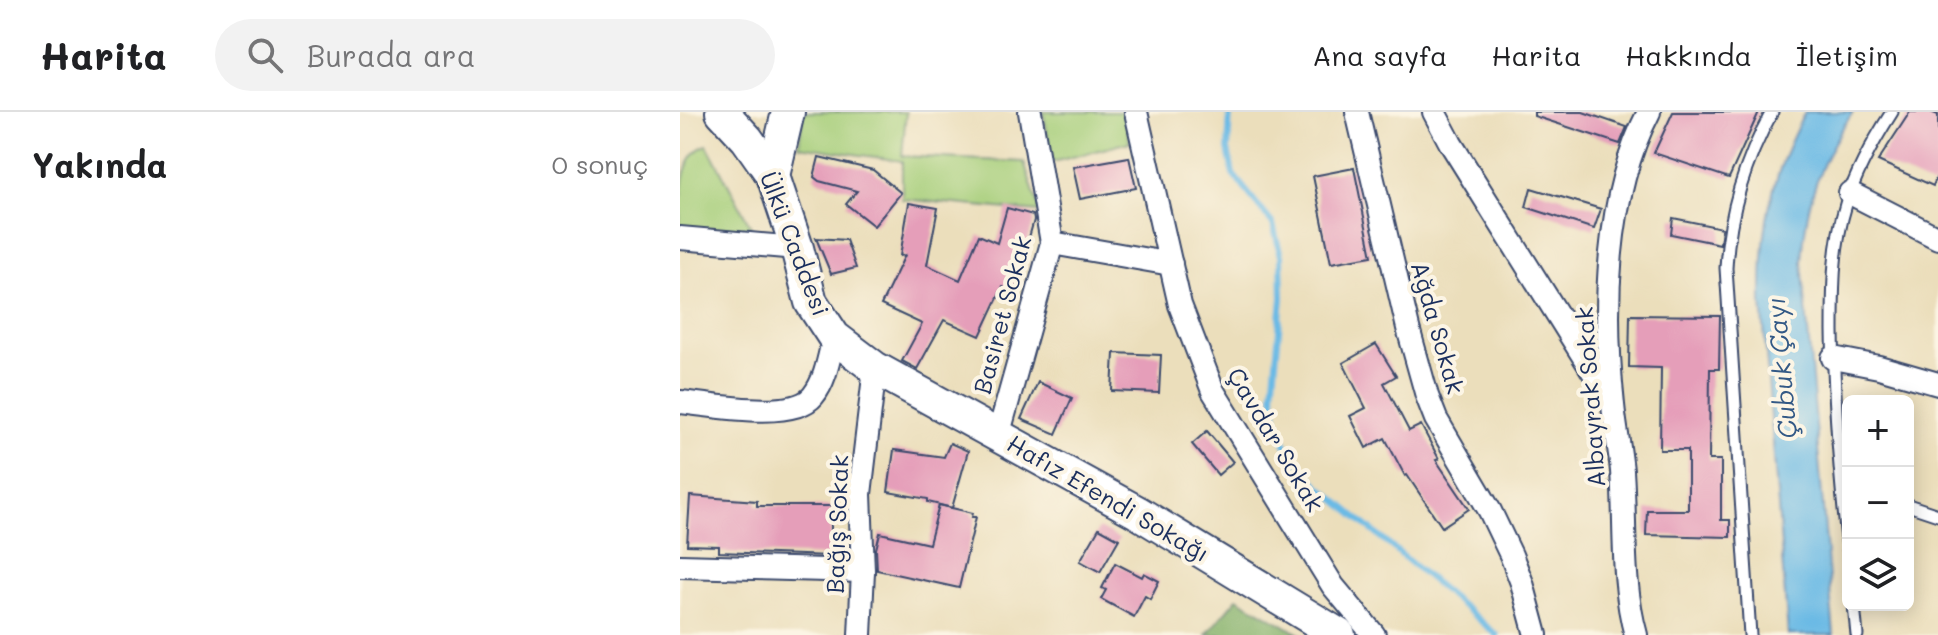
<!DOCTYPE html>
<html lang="tr">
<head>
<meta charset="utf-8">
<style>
	:root { --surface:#fff; --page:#f2f2f2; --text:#202124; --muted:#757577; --line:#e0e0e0 }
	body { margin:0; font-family:Mali,sans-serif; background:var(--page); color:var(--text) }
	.controls { position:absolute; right:24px; bottom:24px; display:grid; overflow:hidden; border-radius:12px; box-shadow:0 4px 20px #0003 }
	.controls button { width:72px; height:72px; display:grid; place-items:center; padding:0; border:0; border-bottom:2px solid var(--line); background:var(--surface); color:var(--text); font:40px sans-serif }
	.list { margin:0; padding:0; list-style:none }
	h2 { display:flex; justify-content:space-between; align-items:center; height:104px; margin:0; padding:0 32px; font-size:34px }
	h2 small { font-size:26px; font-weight:400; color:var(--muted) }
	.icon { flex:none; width:44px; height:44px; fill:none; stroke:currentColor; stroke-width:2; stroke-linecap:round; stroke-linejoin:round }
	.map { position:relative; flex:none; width:1258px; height:523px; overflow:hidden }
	header { display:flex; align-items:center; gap:48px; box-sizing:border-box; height:112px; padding:0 40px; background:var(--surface); border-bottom:2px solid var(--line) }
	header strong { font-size:38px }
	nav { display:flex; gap:44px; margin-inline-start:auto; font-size:28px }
	.search { width:560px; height:72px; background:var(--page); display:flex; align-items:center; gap:20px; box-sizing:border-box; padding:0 28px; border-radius:44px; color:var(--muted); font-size:30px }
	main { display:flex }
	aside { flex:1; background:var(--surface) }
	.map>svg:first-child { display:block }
	.green { fill:#a6ce79; stroke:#607e6c; stroke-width:2 }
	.forest { fill:#84b169; stroke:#507064; stroke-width:2 }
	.water { fill:#6bbae5; stroke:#4374a2; stroke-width:2 }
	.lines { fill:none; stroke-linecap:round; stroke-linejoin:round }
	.stream { stroke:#6bbae5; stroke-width:6 }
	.building { fill:#e59eb9 }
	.lane-casing { stroke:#3a496c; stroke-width:15 }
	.street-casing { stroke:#3a496c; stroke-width:26 }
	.secondary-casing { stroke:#3a496c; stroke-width:36 }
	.lane { stroke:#fff; stroke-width:11 }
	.street { stroke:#fff; stroke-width:22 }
	.secondary { stroke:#fff; stroke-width:32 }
	.labels { text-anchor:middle; stroke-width:8; stroke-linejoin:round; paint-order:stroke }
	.street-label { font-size:24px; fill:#1b2f5e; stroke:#fcf5e5 }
	.water-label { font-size:26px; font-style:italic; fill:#335986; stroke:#fcf5e5 }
</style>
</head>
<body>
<header>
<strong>Harita</strong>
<div class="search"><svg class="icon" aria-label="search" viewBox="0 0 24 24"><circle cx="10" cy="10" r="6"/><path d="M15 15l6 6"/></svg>Burada ara</div>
<nav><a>Ana sayfa</a><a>Harita</a><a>Hakkında</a><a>İletişim</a></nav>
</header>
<main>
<aside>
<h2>Yakında<small>0 sonuç</small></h2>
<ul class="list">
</ul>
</aside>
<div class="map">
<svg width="1258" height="523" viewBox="0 0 1258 523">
	<rect width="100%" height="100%" fill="#fcf5e5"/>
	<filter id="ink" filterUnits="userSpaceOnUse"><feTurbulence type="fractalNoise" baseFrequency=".0125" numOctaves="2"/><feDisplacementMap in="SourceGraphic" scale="16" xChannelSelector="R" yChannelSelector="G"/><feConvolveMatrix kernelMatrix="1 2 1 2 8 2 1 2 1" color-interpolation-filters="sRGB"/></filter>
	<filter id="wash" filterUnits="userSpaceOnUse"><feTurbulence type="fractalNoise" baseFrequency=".006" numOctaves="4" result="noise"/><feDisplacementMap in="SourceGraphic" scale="32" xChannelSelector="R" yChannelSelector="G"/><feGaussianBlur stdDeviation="1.8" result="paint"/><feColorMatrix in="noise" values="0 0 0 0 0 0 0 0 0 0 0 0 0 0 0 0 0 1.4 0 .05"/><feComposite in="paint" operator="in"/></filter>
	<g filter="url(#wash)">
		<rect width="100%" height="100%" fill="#ebdebb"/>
		<g class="green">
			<polygon points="123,0 226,0 222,44 344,50 360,100 222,87 222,49 119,34"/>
			<polygon points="363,0 444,0 450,30 373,50"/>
			<path d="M 27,33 L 71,115 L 57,122 L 0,115 C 0,88 0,41 27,33 Z"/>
		</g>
		<polygon class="forest" points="557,486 621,523 526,523"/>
		<path class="water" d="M 1125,0 L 1173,0 C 1139,49 1126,89 1122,149 L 1154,523 L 1108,523 L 1082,190 C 1081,114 1090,67 1125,0 Z"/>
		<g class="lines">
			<polyline class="stream" points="550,0 548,37 553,62 593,112 601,144 602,186 593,282 598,315 610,343 638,373 817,523"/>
		</g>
		<g id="blocks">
			<g class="building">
				<polygon points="854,0 903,0 947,15 940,32 854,4"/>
				<polygon points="993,0 1079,0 1049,66 974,41"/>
				<polygon points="1230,0 1251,0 1258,3 1258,62 1253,74 1198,49"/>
				<polygon points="139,45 193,58 221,81 194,114 166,92 177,79 139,69 134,65"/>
				<polygon points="449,45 456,76 400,87 393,55"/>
				<polygon points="674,56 692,144 651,151 633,64"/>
				<polygon points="851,76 921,97 914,117 846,95"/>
				<polygon points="229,91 258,96 247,153 280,168 299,123 317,131 327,96 353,103 354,108 344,143 349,145 334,180 323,175 300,224 264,208 237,257 222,249 242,212 201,193 225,143 220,144"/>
				<polygon points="993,106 1042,116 1040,132 991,122"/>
				<polygon points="136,126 166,128 176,156 151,162"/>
				<polygon points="950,203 1040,204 1039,257 1030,257 1029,348 1041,348 1041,408 1050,408 1050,425 966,423 967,398 1008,398 1008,338 980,338 981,256 949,255"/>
				<polygon points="696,232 716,264 704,271 729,319 741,313 759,347 756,348 789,397 762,415 727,363 725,364 705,326 686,336 670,304 686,296 663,251"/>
				<polygon points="434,241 481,243 479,281 432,279"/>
				<polygon points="358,270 392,286 376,322 341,307"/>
				<polygon points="527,319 553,350 538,363 512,332"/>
				<polygon points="270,331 288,339 272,396 248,390 248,387 208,380 214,338 264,345"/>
				<polygon points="10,384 77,389 77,394 151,394 151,444 39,440 39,434 7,433"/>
				<polygon points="259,393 293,401 292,405 296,405 279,476 197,458 196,437 200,421 249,432"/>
				<polygon points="419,416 439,427 420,460 400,449"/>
				<polygon points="435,451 462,465 464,461 479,469 470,487 465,484 454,505 421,487 426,478 422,476"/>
			</g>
		</g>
	</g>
	<g filter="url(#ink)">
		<use href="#blocks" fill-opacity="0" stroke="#3a496c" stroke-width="2"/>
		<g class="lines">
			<defs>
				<g id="lane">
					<polyline points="1228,393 1258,403"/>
					<path d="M 1168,437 C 1160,364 1154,292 1153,219 C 1153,175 1153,134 1166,92 C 1176,60 1194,28 1212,0"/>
					<polyline points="1174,493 1177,523"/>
					<path d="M 1070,523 L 1046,156 C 1049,100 1065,49 1092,0"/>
				</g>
				<g id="street">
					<polyline points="456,0 500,193 533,279 653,474 694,523"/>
					<polyline points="677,0 728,216 747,284 756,307 810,399 831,443 842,471 856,523"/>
					<polyline points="754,0 771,32 932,290"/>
					<polyline points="1170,81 1258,126"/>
					<polyline points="0,126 117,136"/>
					<polyline points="372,131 491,152"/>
					<polyline points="1153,246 1199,255 1258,272"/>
					<path d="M 0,290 C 31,293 113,309 133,284 C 146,268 149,245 154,225"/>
					<polyline points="318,324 372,131 350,0"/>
					<polyline points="0,454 183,459"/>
					<polyline points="180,523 183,459 180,382 195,256"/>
					<path d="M 956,523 C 941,470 946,414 942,359 C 940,337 935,315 933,293 C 923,200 925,84 969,0"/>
				</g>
				<g id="secondary">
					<polyline points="42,0 67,27 93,64 117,136 131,190 154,225 195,256 457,400 659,523"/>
					<polyline points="93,64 108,0"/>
				</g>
			</defs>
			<use href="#lane" class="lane-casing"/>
			<use href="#street" class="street-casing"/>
			<use href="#secondary" class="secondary-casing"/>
			<use href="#lane" class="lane"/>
			<use href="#street" class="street"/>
			<use href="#secondary" class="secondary"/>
		</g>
	</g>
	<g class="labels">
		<g class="street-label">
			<text transform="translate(114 132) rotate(69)" y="8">Ülkü Caddesi</text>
			<text transform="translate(323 203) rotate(-75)" y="8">Basiret Sokak</text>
			<text transform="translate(757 216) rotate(74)" y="8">Ağda Sokak</text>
			<text transform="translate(911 285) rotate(-94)" y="8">Albayrak Sokak</text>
			<text transform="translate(595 328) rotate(59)" y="8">Çavdar Sokak</text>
			<text transform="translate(428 387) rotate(30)" y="8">Hafız Efendi Sokağı</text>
			<text transform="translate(158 412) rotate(-88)" y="8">Bağış Sokak</text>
		</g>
		<g class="water-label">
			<text transform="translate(1102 256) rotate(-95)" y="9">Çubuk Çayı</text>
		</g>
	</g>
</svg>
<div class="controls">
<button>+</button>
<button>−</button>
<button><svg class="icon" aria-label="layers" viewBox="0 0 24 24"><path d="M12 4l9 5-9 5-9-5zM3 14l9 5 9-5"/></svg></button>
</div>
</div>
</main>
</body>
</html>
